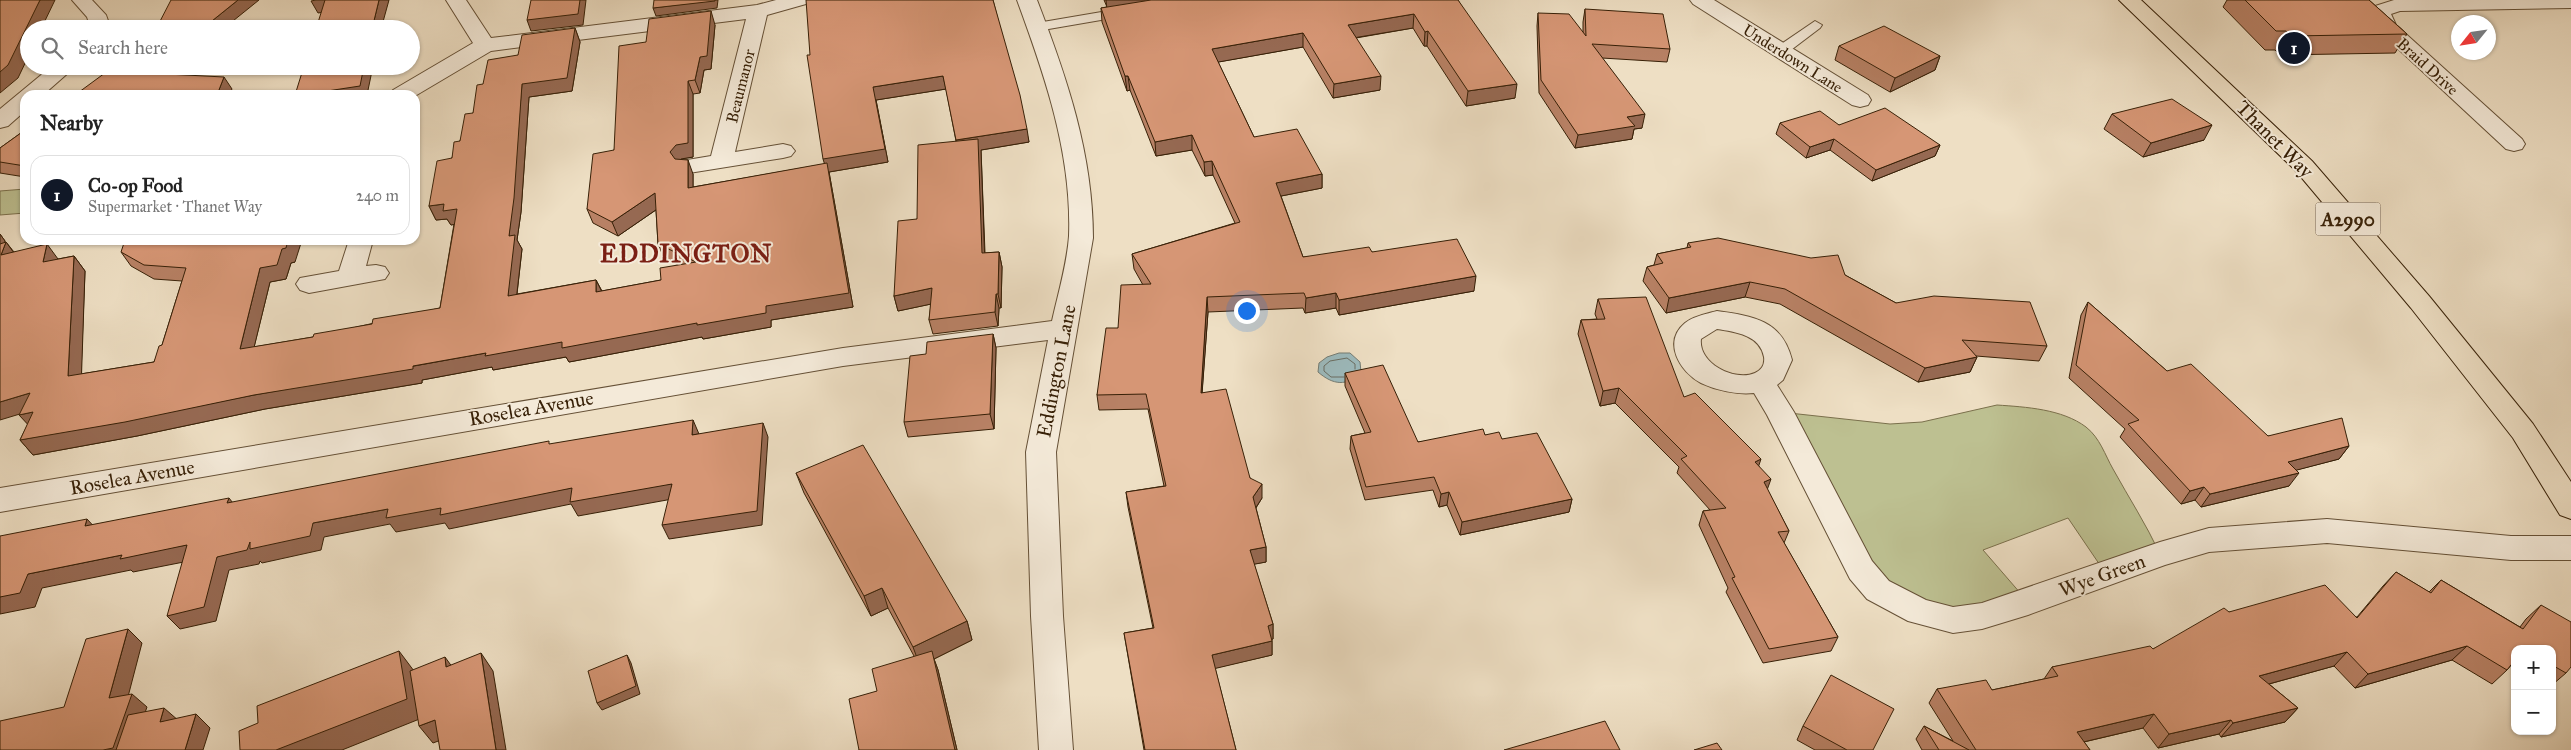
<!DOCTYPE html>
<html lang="en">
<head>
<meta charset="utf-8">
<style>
	:root { --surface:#fff; --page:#f6f6f6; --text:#222; --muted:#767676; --line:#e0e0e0; --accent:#111827 }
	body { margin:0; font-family:"IM FELL Great Primer",serif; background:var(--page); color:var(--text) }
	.controls { position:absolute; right:15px; bottom:15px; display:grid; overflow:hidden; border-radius:10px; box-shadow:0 1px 4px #0004 }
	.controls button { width:45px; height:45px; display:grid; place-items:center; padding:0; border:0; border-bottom:1px solid var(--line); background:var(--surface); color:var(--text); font:25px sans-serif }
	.compass { position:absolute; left:2451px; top:15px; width:45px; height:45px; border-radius:50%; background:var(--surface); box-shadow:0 1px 4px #0004; rotate:240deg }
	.you { position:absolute; left:1246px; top:310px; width:18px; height:18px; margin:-12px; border:4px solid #fff; border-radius:50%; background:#1a73e8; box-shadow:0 0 0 8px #1a73e833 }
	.badge { display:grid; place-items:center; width:32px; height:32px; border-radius:50%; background:var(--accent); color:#fff; font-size:16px; font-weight:700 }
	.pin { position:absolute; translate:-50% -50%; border:2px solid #fff; box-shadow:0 1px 5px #0006 }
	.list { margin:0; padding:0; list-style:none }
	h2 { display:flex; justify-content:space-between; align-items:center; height:65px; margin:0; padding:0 20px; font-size:21px }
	h2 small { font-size:16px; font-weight:400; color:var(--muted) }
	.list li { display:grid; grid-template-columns:32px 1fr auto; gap:15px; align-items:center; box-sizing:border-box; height:80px; margin:0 10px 10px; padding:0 10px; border:1px solid var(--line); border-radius:15px }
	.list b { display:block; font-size:19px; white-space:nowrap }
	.list p { margin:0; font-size:16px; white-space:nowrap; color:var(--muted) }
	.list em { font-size:16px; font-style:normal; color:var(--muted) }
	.icon { flex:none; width:28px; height:28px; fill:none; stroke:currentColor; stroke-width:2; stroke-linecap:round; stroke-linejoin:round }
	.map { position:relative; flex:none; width:2571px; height:750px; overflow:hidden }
	.search { position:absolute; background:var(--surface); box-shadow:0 1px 4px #0004; left:20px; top:20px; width:400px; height:55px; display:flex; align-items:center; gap:12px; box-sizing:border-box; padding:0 18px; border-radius:28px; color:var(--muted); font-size:19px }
	.panel { position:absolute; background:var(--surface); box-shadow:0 1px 4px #0004; left:20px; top:90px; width:400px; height:155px; border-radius:15px }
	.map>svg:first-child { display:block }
	.green { fill:#bdc091; stroke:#7a704c }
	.water { fill:#9cbabd; stroke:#747c74 }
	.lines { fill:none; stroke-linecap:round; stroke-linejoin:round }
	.shore { stroke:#6a6d62; stroke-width:1 }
	.service-casing { stroke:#655036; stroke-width:2 }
	.minor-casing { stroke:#655036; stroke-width:2 }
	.primary-casing { stroke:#372007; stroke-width:2 }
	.service { fill:#f4ead9; fill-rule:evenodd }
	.minor { fill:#f4ead9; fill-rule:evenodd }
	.primary { fill:#eedfc4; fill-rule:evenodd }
	.wall { fill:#b88165; stroke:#372007 }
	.shaded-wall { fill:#966952; stroke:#372007 }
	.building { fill:#d69675; stroke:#372007 }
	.labels { text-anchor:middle; stroke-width:4; stroke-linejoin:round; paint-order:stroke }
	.far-street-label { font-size:16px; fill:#372007; stroke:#f4ead9 }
	.shield { fill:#f4ead9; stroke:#705d46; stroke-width:1 }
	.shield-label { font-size:19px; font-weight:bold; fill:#372007 }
	.street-label { font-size:20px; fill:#372007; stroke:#f4ead9 }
	.district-label { font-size:25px; font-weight:bold; letter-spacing:1px; fill:#7a1f14; stroke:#f4ead9 }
</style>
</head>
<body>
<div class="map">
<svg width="2571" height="750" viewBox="0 0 2571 750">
	<rect width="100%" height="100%" fill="#eedfc4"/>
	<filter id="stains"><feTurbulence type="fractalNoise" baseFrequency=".004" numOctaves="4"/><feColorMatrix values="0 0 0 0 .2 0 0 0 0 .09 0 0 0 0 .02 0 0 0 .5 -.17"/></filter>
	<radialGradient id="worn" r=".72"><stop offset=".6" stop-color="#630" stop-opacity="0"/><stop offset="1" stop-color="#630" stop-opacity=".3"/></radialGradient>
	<g class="green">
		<polygon points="25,189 25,213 0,215 0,191"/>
		<path d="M 1997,405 C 2026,407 2062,409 2086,427 C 2100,438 2105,455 2113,469 C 2129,498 2146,524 2160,554 L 2106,574 L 2068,518 L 1983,550 L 2028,602 L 1982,616 L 1878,590 L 1780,412 L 1890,424 L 1922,422 Z"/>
	</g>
	<path class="water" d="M 1339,353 L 1350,353 L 1360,362 L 1361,372 C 1347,387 1333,385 1318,372 L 1319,363 L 1327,357 Z"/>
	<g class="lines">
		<polyline class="shore" points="1344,377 1331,377 1324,371 1324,366 1330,361 1347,358 1355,364 1355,369"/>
		<defs>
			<g id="service">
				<polygon points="1125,8 1131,12 1130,15 1037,31 1030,27 1037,23"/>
				<polygon points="1815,21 1822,25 1820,28 1787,53 1777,53 1775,50 1777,47"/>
			</g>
			<g id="minor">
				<polygon points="72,0 92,0 106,15 111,29 91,29 87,17"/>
				<polygon points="446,0 466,0 491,38 757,5 776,0 809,0 806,4 767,15 735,152 783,144 791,146 795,151 791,156 783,158 689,173 681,171 677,166 681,161 711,156 746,19 491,51 415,96 390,95 393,90 473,43"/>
				<path d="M 1017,0 L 1037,0 C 1067,78 1093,154 1093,238 L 1056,452 L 1063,616 L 1073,750 L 1039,750 L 1031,616 L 1026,452 L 1048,340 L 843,366 L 0,512 L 0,488 L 843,348 L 1052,321 C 1058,294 1067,264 1069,236 C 1072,154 1045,76 1017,0 Z"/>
				<polygon points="1690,0 1714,0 1868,95 1871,100 1868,105 1860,107 1852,105 1693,4"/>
				<polygon points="2394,0 2571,0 2571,8 2400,11 2391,14 2396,25 2522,139 2525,144 2522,149 2514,151 2506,149 2380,32 2369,11 2372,7"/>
				<polygon points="52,66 76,66 43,95 25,95 25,111 8,126 0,128 0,109"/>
				<polygon points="349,240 373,240 366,266 376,265 385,267 389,273 385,279 309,293 300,290 296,284 300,278 339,271"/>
				<path d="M 1717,311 C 1753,316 1782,320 1792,360 L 1783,380 L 1777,385 L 1794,412 L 1872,561 L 1889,581 L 1926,600 L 1953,607 L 1982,603 L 2160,542 L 2209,528 L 2327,519 L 2511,536 L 2571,536 L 2571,560 L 2511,560 L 2327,543 L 2209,552 L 2165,565 L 2028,615 L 1982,629 L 1953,633 L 1908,621 L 1867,599 L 1850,579 L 1767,415 L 1754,393 C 1737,395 1716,390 1701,383 C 1680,372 1662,342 1685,323 C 1694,316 1706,314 1717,311 ZM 1717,329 C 1736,332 1760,335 1764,357 C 1765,364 1762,370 1755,373 C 1734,382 1698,363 1701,339 Z"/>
			</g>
			<polygon id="primary" points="2119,0 2141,0 2312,161 2429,296 2533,424 2571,482 2571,519 2560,515 2513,438 2411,308 2296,171"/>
		</defs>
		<use href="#service" class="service-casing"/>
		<use href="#minor" class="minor-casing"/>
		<use href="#primary" class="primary-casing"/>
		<use href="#service" class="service"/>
		<use href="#minor" class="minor"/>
		<use href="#primary" class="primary"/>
	</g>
	<g class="wall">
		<polygon points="993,0 1029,142 981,150 985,253 999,252 1002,267 1001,308 999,308 998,326 933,334 929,320 931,304 898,311 894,296 917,219 956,141 946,89 876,100 888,162 829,172 853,307 771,320 771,327 703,339 702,337 569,362 566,357 493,370 492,367 422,380 422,383 265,409 137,436 33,455 20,440 28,424 19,415 0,234 5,241 5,243 6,242 14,252 58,259 74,256 85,271 81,374 154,362 162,345 182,281 154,279 131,266 121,252 295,262 291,263 286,279 270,282 254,347 313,337 440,308 454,224 451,225 447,219 436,220 429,206 473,113 483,84 518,55 575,28 580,42 572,91 529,97 521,212 517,240 522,249 517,294 596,280 602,291 661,280 678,265 664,258 658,244 656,210 618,236 593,223 587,209 614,150 646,42 715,25 711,69 704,70 700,93 693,94 693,157 681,159 693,174 693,187 825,164 810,55"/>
		<polygon points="1104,0 1458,0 1515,98 1466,106 1427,46 1424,46 1413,28 1356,38 1380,90 1333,98 1303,47 1218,62 1254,137 1322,174 1322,188 1281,196 1303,257 1372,252 1474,291 1339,315 1336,308 1305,313 1303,308 1208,312 1202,392 1250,478 1262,498 1256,508 1266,547 1266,562 1254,564 1273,624 1273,639 1272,639 1272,655 1215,668 1236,750 1144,750 1124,633 1153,628 1128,507 1126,492 1164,486 1148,409 1099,410 1097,395 1118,328 1143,285 1134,269 1132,254 1235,223 1213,175 1205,176 1192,150 1156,156 1130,90 1127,91 1102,22 1101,8 1107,7"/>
		<polygon points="2227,0 2369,0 2407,34 2395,53 2280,55 2275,50 2265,50 2223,7"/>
		<polygon points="1585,9 1670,49 1667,62 1602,58 1642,128 1634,129 1632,139 1575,148 1539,93 1537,26 1538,13 1583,33 1583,22"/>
		<polygon points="1839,46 1940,56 1935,70 1890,92 1835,60"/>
		<polygon points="2112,114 2204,140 2143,157 2104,129"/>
		<polygon points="1780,123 1839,125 1940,145 1935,156 1872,181 1830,150 1806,158 1776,134"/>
		<polygon points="25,130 25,177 0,173 0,148"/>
		<polygon points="1688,243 1845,275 1896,303 2047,346 2039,361 1976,356 1977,357 1970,372 1918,382 1780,304 1745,297 1666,313 1643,281 1647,267 1654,265 1657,254 1687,248"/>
		<polygon points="1598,299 1684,397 1759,466 1767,489 1789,531 1784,543 1838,637 1831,651 1763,663 1726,592 1728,588 1699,525 1703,511 1710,510 1677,473 1679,467 1615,403 1600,406 1578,334 1581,320 1597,319 1595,314"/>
		<polygon points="2088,302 2167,371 2268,436 2349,446 2339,459 2296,470 2289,486 2201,507 2195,500 2181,504 2120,437 2125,429 2069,378 2081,315"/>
		<polygon points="993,334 996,348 994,429 908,437 904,422"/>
		<polygon points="1345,373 1418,442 1485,435 1502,439 1572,499 1569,512 1460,535 1447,505 1439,507 1433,490 1365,500 1350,449 1351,436 1365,433 1345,386"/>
		<polygon points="796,473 967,621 972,640 934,659 938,670 957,750 859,750 877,691 914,656 888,608 871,616 804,493"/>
		<polygon points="2396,572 2429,592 2441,580 2520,627 2526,619 2541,605 2566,673 2552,685 2552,649 2515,649 2515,666 2512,664 2507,670 2492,684 2452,660 2355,688 2334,666 2269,684 2298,708 2285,722 2221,737 2219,734 2158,748 2143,728 2084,742 2090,750 1922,750 1916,739 1924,726 1953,741 1929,703 1937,689 1992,690 2044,679 2052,667 2153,649 2229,612 2357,617 2383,586"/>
		<polygon points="1803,726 1873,750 1815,750 1797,740"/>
	</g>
	<g class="shaded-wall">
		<polygon points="40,0 55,0 41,29 29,29 29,55 18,78 0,93 0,72"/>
		<polygon points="238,0 259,0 223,29 202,29"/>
		<polygon points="316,0 326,0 331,11 318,13 311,1"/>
		<polygon points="379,0 389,0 381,29 372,29"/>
		<polygon points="580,0 586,0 583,25 531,31 527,20"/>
		<polygon points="715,0 718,0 717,8 656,16 653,8"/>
		<polygon points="1106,0 1166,0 1107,10"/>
		<polygon points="711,11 715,25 711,69 704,70 700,93 695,80 700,57"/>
		<polygon points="1414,14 1413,28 1347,39 1348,25"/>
		<polygon points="575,28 580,42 572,91 529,97 521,212 517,240 522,249 515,310 508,296 509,236 522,84"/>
		<polygon points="1428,31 1427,46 1424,46 1425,32"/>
		<polygon points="1303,33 1303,47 1213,63 1212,49"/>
		<polygon points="1940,56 1935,70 1890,92 1895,78"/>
		<polygon points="155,66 177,66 155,84 147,73"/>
		<polygon points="364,66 373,66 367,95 301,95"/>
		<polygon points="943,76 946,89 876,100 888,162 829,172 853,307 771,320 771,327 703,339 702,337 569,362 566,357 493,370 492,367 422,380 422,383 265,409 137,436 33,455 20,440 254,395 486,353 766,306 827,172 823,159 873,87"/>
		<polygon points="1125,76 1128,76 1130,90 1127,91"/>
		<polygon points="1381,76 1380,90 1333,98 1334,84"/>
		<polygon points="224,77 232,89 229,95 217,95"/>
		<polygon points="688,81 693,94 693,157 681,159 675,166 670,152"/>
		<polygon points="1517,84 1515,98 1466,106 1468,91"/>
		<polygon points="1645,114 1642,128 1634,129 1632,139 1575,148 1578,135 1627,117"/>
		<polygon points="2212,125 2204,140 2143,157 2151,143"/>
		<polygon points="1027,129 1029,142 981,150 985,268 956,140"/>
		<polygon points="1192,135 1192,150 1156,156 1155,142"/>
		<polygon points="1834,139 1830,150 1806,158 1810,147"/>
		<polygon points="1940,145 1935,156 1872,181 1876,170"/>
		<polygon points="688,160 693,174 693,202 688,188"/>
		<polygon points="1212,161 1213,175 1205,176 1204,162"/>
		<polygon points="1322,174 1322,188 1276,197 1276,183"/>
		<polygon points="655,193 660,207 618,236 612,222"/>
		<polygon points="444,204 457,209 465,223 451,225 447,219 436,220 429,206"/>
		<polygon points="0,234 5,241 0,257"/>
		<polygon points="288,240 302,240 295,262 291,263 286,279 270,282 250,364 240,349 260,268 282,249"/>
		<polygon points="6,242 17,257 1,255"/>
		<polygon points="47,244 58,259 54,276 43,262"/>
		<polygon points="999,252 1002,267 1001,308 998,294"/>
		<polygon points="74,256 85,271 81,390 68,376"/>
		<polygon points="1476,276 1474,291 1339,315 1339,300"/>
		<polygon points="596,280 603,294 596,292"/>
		<polygon points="1750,282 1745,297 1666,313 1669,298"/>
		<polygon points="932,288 936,303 898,311 894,296"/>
		<polygon points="1336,293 1336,308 1305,313 1306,298"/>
		<polygon points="996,294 999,308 998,326 995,312"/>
		<polygon points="1207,297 1208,312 1201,408 1201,393"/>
		<polygon points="993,334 996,348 994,429 990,414"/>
		<polygon points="1977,357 1970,372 1918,382 1925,368"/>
		<polygon points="1619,388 1615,403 1600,406 1603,391"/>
		<polygon points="30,393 43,407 0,420 0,402"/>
		<polygon points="33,412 32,429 19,415"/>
		<polygon points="693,420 699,434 692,435"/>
		<polygon points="763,423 768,437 762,525 669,539 662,525"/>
		<polygon points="2349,446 2339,459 2278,475 2288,462"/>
		<polygon points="1761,459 1756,474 1755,462"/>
		<polygon points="2299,473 2289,486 2201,507 2210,494"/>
		<polygon points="1771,479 1766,493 1764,482"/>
		<polygon points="672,484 678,498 578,516 571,504 449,529 445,523 396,532 390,524 324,537 321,550 262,563 260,561 259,564 229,570 216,621 180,629 167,616 217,557 250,542 313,523 388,509 441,508 572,488"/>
		<polygon points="1262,484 1262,498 1253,512 1253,497"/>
		<polygon points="2204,487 2195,500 2181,504 2190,491"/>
		<polygon points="1449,492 1447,505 1439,507 1441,494"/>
		<polygon points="229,498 240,512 227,503"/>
		<polygon points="1572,499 1569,512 1460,535 1462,522"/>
		<polygon points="87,519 100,533 85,526"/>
		<polygon points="187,545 199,559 133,572 131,570 42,588 35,607 0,614 0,597 28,574 122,555"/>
		<polygon points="1266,547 1266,562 1250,565 1250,550"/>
		<polygon points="882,588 888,608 871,616 864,596"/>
		<polygon points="967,621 972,640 934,659 938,670 957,750 955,750 920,666 913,647"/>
		<polygon points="1273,624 1273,639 1268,640 1268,626"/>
		<polygon points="128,629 142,643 124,712 109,698"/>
		<polygon points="1272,641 1272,655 1213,669 1212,655"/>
		<polygon points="2467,646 2452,660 2355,688 2368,674"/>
		<polygon points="399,651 414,671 422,718 342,750 276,750"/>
		<polygon points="2347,652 2334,666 2247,690 2259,676"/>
		<polygon points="481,653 493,671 506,750 496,750"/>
		<polygon points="627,655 631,663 640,694 602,710 597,703"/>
		<polygon points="445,657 458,675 446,667"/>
		<polygon points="132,694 147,707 132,750 103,750"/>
		<polygon points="164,708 179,721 160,722"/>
		<polygon points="2298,708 2285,722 2221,737 2233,723"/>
		<polygon points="196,714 210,728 203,750 185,750"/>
		<polygon points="2154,714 2143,728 2066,746 2077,732"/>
		<polygon points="435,720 449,737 433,743 419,726"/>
		<polygon points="2231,720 2219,734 2158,748 2169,734"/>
	</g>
	<g class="building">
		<polygon points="0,0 40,0 8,65 0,72"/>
		<polygon points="171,0 238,0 202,29 156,29"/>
		<polygon points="325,0 379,0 372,29 316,29"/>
		<polygon points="531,0 580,0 578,14 527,20"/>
		<polygon points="654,0 715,0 715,1 653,8"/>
		<polygon points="806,0 993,0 1020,95 1027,129 956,140 943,76 873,87 885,149 823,159 807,55 810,55"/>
		<polygon points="1151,0 1458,0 1517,84 1468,91 1428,31 1425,32 1414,14 1348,25 1381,76 1334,84 1303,33 1212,49 1254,137 1297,129 1322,174 1276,183 1303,257 1369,247 1372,252 1457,239 1476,276 1339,300 1336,293 1306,298 1304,293 1207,297 1201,393 1226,389 1250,478 1262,484 1253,497 1266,547 1250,550 1273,624 1268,626 1272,641 1212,655 1236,750 1145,750 1124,633 1154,628 1126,492 1166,486 1146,394 1097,395 1106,328 1118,328 1121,285 1151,284 1132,254 1240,222 1212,161 1204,162 1192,135 1155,142 1128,76 1125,76 1101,8"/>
		<polygon points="2245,0 2369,0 2407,34 2291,36 2286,31 2276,31"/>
		<polygon points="1585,9 1663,14 1670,49 1592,44 1645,114 1627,117 1635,126 1578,135 1541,80 1538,13 1569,14 1586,36"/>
		<polygon points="711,11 707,56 700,57 695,80 688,81 688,143 676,145 670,152 675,159 688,160 688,188 827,163 849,293 766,306 766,313 697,325 697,323 562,348 562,342 485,356 486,353 413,366 413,369 254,395 125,422 20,440 33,412 19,415 30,393 0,402 0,244 6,242 1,255 47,244 43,262 74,256 68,376 154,362 159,346 162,345 186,268 144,265 121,252 125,240 288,240 286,248 282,249 277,265 260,268 240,349 313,337 314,334 372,324 373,319 440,308 457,209 443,211 444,204 429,206 437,161 452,158 454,142 460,141 465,114 473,113 477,85 483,84 488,60 518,55 522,35 575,28 567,78 522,84 514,198 509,236 515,235 508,296 596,280 596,292 661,280 660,268 696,262 658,244 655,193 612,222 587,209 593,154 614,150 619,46 646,42 649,19"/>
		<polygon points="1884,26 1940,56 1895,78 1839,46"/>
		<polygon points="136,66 155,66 147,73 224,77 217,95 75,95 109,70 133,72"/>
		<polygon points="304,66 364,66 360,86 301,95 295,95"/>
		<polygon points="2172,99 2212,125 2151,143 2112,114"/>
		<polygon points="1885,108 1940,145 1876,170 1834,139 1810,147 1780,123 1820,111 1839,125"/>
		<polygon points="25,130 25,166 0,162 0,148"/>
		<polygon points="978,139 982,253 999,252 998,294 996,294 995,312 929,320 932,288 894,296 898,221 917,219 918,145"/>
		<polygon points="1718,238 1811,258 1838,255 1845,275 1896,303 1934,296 2030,302 2047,346 1962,340 1977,357 1925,368 1785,289 1750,282 1669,298 1647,267 1663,263 1657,254 1691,247 1688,243"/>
		<polygon points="1646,297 1684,397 1695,393 1761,459 1755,462 1771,479 1764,482 1789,531 1778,532 1838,637 1769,649 1732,578 1735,577 1703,511 1726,508 1681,459 1687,456 1619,388 1603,391 1581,320 1605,319 1598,299"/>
		<polygon points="2088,302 2167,371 2191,364 2268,436 2342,418 2349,446 2288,462 2299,473 2210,494 2204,487 2190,491 2128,424 2139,420 2076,365"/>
		<polygon points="993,334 990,414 904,422 910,356 926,354 927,342"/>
		<polygon points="1383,365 1418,442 1483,429 1485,435 1499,432 1502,439 1537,433 1572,499 1462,522 1449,492 1441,494 1434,477 1366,487 1351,436 1371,432 1345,373"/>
		<polygon points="693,420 692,435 763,423 757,511 662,525 672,484 570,502 572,488 440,515 441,508 386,518 388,509 313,523 310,536 250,549 250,542 247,550 217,557 204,607 167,616 187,545 120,559 122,555 28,574 20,593 0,597 0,536 87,519 85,526 229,498 227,503 549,441 549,444"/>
		<polygon points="863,445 967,621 913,647 882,588 864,596 796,473"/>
		<polygon points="2396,572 2431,593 2441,580 2523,629 2541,605 2571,622 2571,667 2566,673 2552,665 2552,649 2525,649 2524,648 2523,649 2515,649 2515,660 2507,670 2467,646 2368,674 2347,652 2259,676 2298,708 2233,723 2231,720 2169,734 2154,714 2077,732 2090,750 1976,750 1937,689 1986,680 1992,690 2058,676 2052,667 2150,646 2153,649 2224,608 2229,612 2325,585 2357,618"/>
		<polygon points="128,629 109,698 132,694 113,748 103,750 0,750 0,721 64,707 86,639"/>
		<polygon points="399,651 407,699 276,750 240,750 239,731 258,723 257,706"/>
		<polygon points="932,651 955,750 859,750 849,699 877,691 872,669"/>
		<polygon points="481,653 496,750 440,750 435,720 419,726 410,671 445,657 446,667"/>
		<polygon points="627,655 636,686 597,703 588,671"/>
		<polygon points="1831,675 1894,709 1873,750 1847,750 1803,726"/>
		<polygon points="164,708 160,722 196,714 185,750 116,750 128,715"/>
		<polygon points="1605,721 1620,750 1504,750"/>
		<polygon points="1924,726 1969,750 1939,750"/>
		<polygon points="1717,743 1722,750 1694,750"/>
	</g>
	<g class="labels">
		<g class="far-street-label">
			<text transform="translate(1793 58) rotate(32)" y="6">Underdown Lane</text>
			<text transform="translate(2428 66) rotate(42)" y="6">Braid Drive</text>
			<text transform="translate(740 86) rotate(-76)" y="6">Beaumanor</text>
		</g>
		<rect class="shield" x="2315.5" y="202.5" width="65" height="33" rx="4"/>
		<g class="shield-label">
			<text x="2348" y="226">A2990</text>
		</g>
		<g class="street-label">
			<text transform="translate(2275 139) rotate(45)" y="7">Thanet Way</text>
			<text transform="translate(1056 371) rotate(-79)" y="7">Eddington Lane</text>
			<text transform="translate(531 408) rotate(-10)" y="7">Roselea Avenue</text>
			<text transform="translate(132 477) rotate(-10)" y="7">Roselea Avenue</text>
			<text transform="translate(2102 575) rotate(-20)" y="7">Wye Green</text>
		</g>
		<g class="district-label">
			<text x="686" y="262">EDDINGTON</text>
		</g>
	</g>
	<rect width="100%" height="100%" filter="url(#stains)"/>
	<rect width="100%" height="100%" fill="url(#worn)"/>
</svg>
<div class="controls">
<button>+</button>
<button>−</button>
</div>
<svg class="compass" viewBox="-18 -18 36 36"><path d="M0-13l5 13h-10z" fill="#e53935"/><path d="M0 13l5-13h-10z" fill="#767676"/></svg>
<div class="you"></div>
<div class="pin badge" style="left:2294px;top:48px">1</div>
<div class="search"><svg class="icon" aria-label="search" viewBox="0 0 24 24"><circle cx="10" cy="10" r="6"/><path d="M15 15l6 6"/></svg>Search here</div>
<section class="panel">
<h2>Nearby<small></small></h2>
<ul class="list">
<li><span class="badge">1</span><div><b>Co-op Food</b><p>Supermarket · Thanet Way</p></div><em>240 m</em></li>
</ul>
</section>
</div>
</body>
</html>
